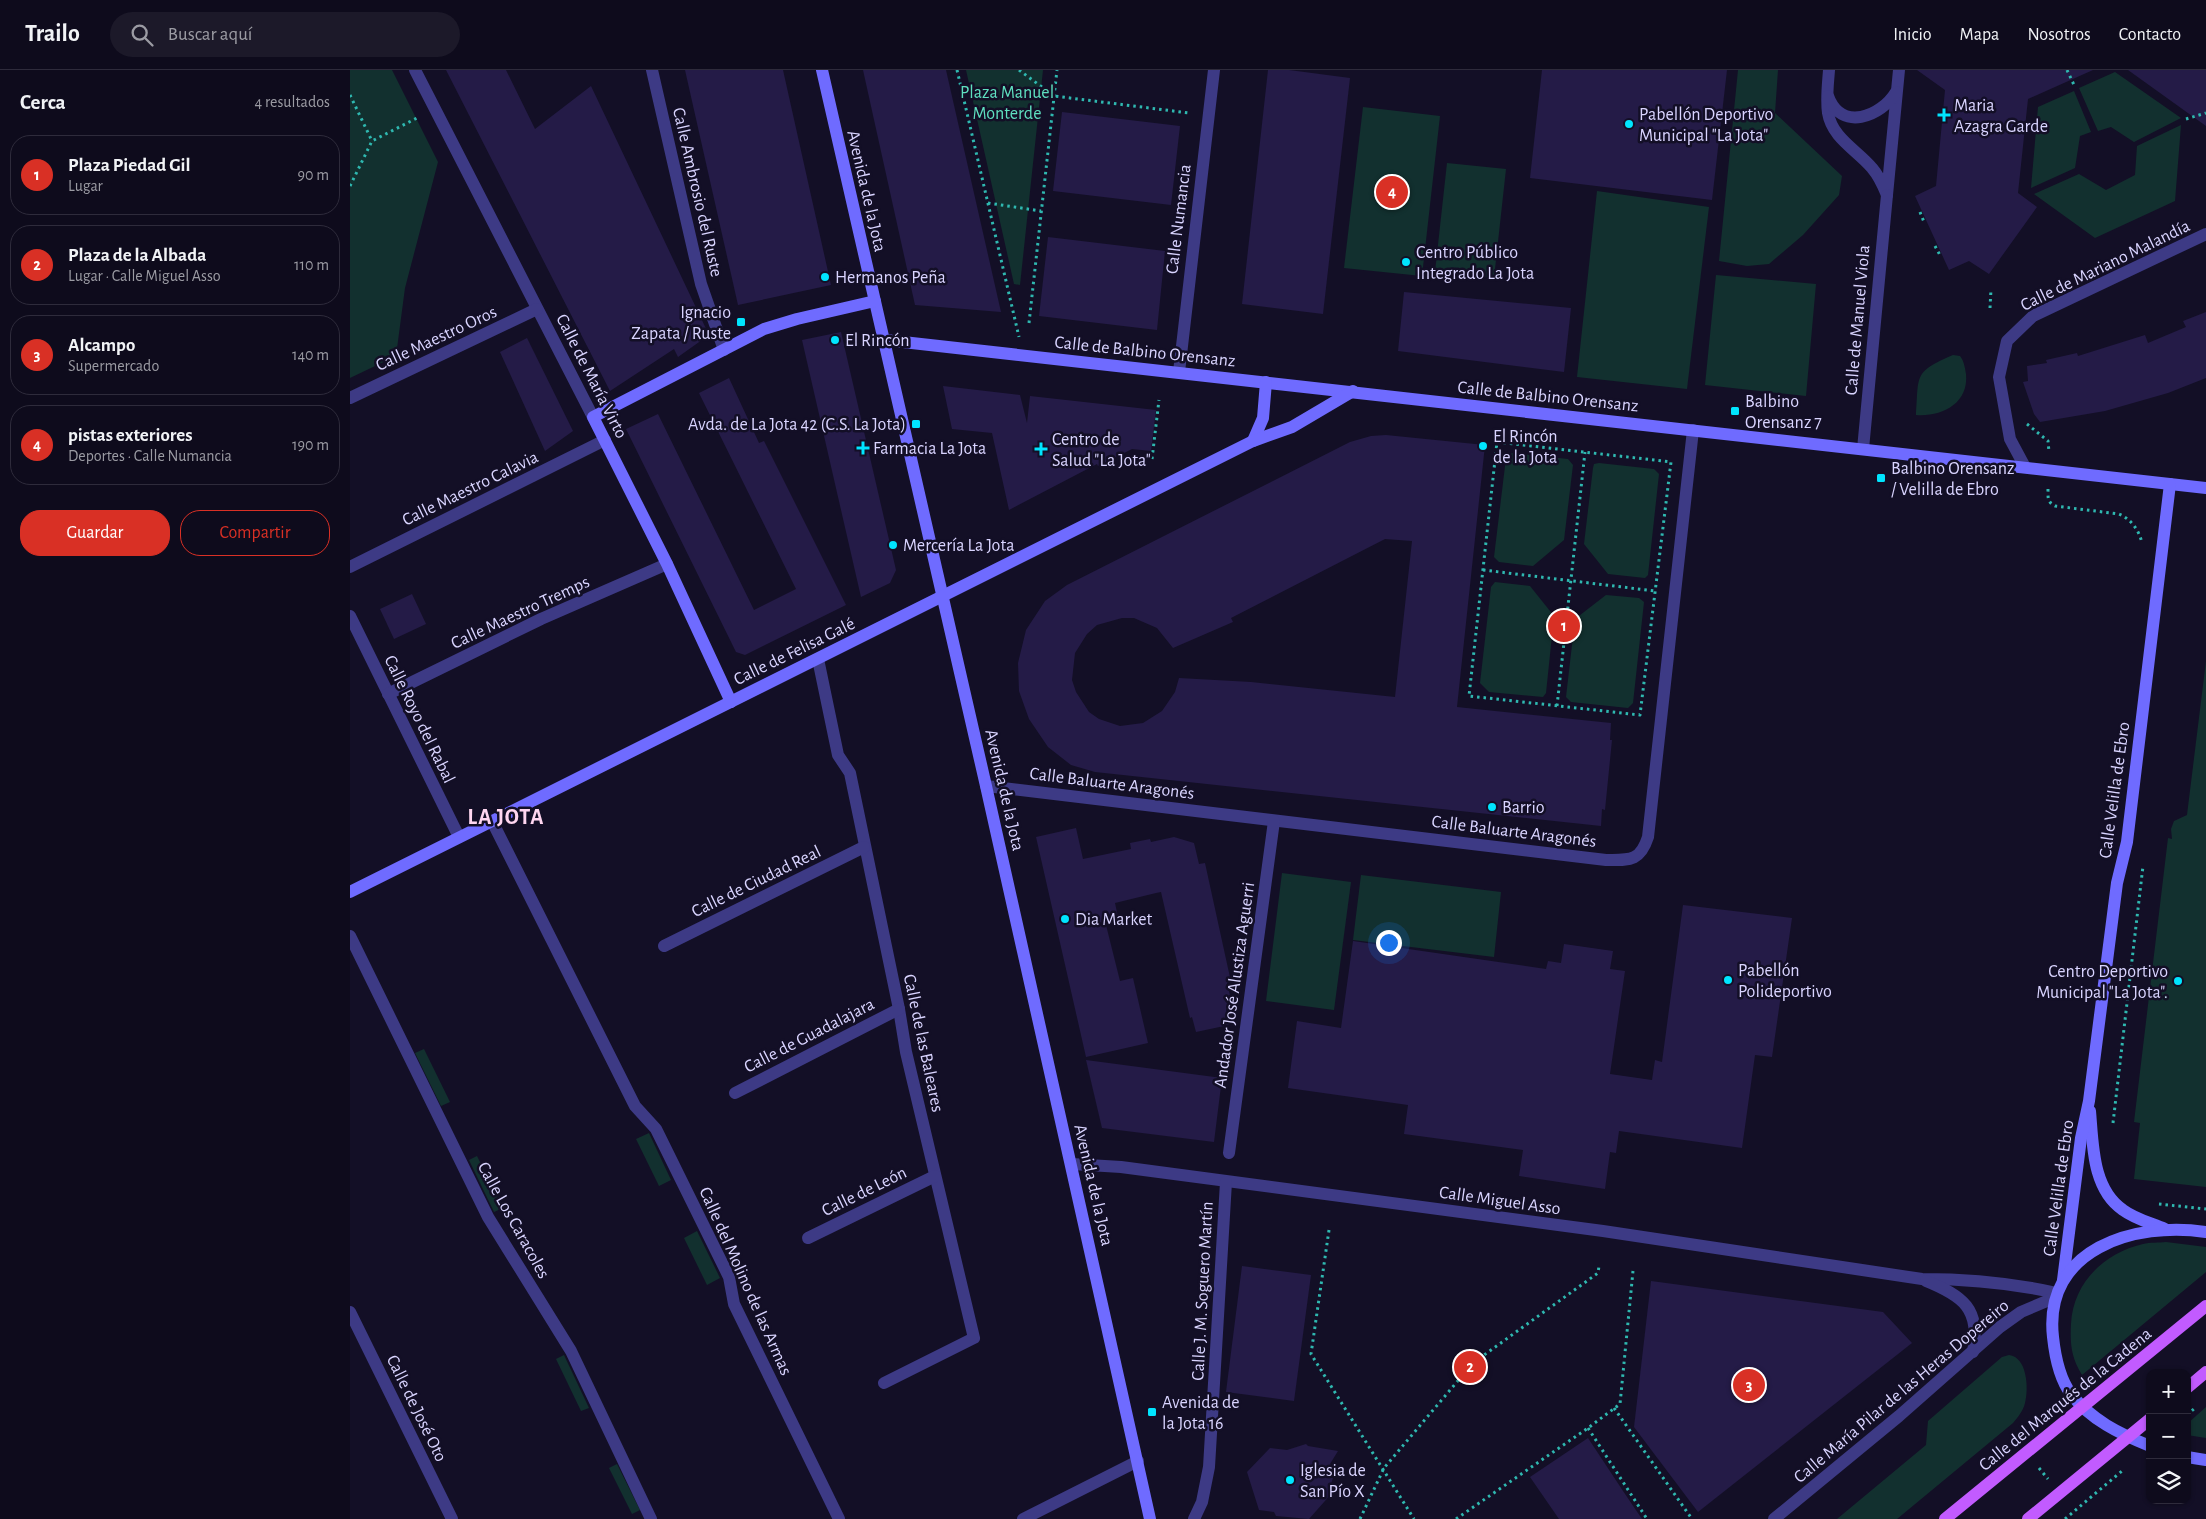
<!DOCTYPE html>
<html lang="es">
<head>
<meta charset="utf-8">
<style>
	:root { --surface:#0e0b1c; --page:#1c1929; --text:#f1f3f6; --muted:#9b9ba3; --line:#2e2b3b; --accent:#d93025 }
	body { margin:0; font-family:"Alegreya Sans",sans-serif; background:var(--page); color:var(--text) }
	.controls { position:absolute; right:15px; bottom:15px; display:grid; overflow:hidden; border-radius:10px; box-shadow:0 1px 4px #0004 }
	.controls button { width:45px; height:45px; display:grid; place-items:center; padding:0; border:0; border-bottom:1px solid var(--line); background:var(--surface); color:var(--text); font:25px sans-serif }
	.you { position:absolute; left:1038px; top:872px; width:18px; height:18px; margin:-12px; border:4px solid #fff; border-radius:50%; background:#1a73e8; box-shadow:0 0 0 8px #1a73e833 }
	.badge { display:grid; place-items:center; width:32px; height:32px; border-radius:50%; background:var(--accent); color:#fff; font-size:16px; font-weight:700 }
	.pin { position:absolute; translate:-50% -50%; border:2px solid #fff; box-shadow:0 1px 5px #0006 }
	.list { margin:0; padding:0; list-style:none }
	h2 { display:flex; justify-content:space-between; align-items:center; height:65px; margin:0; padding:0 20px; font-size:21px }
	h2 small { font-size:16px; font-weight:400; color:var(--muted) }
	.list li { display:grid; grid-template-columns:32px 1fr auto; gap:15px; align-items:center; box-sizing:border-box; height:80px; margin:0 10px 10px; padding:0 10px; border:1px solid var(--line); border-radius:20px }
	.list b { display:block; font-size:19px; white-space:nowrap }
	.list p { margin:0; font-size:16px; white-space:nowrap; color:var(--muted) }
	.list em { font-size:16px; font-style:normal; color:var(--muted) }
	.actions { display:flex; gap:10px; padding:15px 20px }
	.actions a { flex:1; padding:11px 0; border:1px solid var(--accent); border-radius:20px; text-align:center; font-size:18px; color:var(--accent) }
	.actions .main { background:var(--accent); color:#fff }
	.icon { flex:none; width:28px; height:28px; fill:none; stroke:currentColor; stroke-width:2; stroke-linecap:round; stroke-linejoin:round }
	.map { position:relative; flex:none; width:1856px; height:1449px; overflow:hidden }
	header { display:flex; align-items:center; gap:30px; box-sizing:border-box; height:70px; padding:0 25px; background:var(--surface); border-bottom:1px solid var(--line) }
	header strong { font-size:24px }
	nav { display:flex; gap:28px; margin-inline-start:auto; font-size:18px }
	.search { width:350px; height:45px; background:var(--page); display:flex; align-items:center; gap:12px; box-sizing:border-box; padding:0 18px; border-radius:28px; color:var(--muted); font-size:19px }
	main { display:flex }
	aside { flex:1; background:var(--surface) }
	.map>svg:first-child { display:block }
	.green { fill:#12302f }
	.building { fill:#241b47; fill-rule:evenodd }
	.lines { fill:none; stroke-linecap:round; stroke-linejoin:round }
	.path { stroke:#2fb8b0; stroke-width:3; stroke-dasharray:2.5 4; stroke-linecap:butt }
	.street { stroke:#3d3a85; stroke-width:12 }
	.secondary { stroke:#6f6bff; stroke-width:12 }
	.primary { stroke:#c25bff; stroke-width:12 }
	.poi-dot { fill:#00e5ff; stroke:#130f26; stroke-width:2 }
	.labels { text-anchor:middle; stroke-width:5; stroke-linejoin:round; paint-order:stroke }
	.park-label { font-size:18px; fill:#5fe0c0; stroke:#130f26 }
	.poi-label { font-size:18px; fill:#d9d4ff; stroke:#130f26; text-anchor:start }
	.street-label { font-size:18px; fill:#d9d4ff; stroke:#130f26 }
	.district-label { font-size:22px; font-weight:bold; letter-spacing:1px; fill:#ffd6f0; stroke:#130f26 }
</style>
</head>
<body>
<header>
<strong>Trailo</strong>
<div class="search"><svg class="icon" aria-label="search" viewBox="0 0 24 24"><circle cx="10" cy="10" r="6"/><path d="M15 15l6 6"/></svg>Buscar aquí</div>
<nav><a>Inicio</a><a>Mapa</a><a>Nosotros</a><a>Contacto</a></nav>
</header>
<main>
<aside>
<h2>Cerca<small>4 resultados</small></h2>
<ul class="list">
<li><span class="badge">1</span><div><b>Plaza Piedad Gil</b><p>Lugar</p></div><em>90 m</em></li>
<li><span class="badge">2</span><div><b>Plaza de la Albada</b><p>Lugar · Calle Miguel Asso</p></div><em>110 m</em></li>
<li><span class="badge">3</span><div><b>Alcampo</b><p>Supermercado</p></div><em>140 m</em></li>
<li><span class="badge">4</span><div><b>pistas exteriores</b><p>Deportes · Calle Numancia</p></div><em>190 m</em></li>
</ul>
<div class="actions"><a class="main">Guardar</a><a>Compartir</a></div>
</aside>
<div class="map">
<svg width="1856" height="1449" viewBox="0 0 1856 1449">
	<rect width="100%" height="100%" fill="#130f26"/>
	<g class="green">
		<polygon points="0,0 42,0 88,92 55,218 46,286 0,308"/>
		<polygon points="616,0 693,0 670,215 664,214"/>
		<polygon points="1388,0 1428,0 1425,43 1492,106 1489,125 1453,165 1419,194 1397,196 1369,191"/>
		<polygon points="1765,2 1831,48 1784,72 1761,57 1748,61 1729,18"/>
		<polygon points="1724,21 1741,62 1730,66 1725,98 1681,118 1688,37"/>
		<polygon points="1013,37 1090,46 1072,206 994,198"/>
		<polygon points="1831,55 1825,131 1745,168 1684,124 1729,104 1756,120 1785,105 1787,76"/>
		<polygon points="1097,93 1156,99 1144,208 1085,202"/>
		<polygon points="1247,121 1359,137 1337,319 1227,307"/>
		<polygon points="1366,205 1466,214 1456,326 1355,315"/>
		<path d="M 1603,285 L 1610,286 C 1614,291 1615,298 1616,304 C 1619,334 1591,347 1566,345 C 1569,305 1563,302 1603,285 Z"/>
		<polygon points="1162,383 1218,389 1223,395 1214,470 1183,496 1149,492 1144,487 1156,388"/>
		<polygon points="1249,393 1304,399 1309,404 1298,505 1295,508 1258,504 1234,474 1243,398 1244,394"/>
		<polygon points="1145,512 1180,516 1204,546 1196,623 1193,627 1139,622 1130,613 1141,517"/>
		<polygon points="1256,525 1289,528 1294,532 1283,633 1278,638 1221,632 1216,627 1225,549"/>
		<polygon points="1856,591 1856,1117 1784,1109 1790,1053 1784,1052 1818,768 1822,769 1821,759 1824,751 1837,745"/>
		<polygon points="932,803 1001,812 984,940 916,931"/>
		<polygon points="1011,805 1151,822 1144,887 1003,870"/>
		<polygon points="74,979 100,1032 91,1036 65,983"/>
		<polygon points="299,1063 321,1110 309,1116 286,1069"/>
		<polygon points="127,1086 153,1138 144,1142 119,1090"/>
		<polygon points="347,1161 370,1208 357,1215 334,1168"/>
		<path d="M 1816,1172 L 1856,1177 L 1856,1202 L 1732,1305 C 1721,1287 1720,1274 1721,1254 C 1723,1213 1754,1183 1793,1174 C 1800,1172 1809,1173 1816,1172 Z"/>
		<polygon points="214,1285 239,1338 231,1341 206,1289"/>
		<path d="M 1659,1285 C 1677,1287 1679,1318 1675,1333 C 1673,1341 1668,1347 1663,1353 L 1547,1449 L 1487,1449 L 1576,1375 L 1578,1351 L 1652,1287 Z"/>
		<polygon points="1856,1337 1856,1368 1837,1365 1837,1354"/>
		<polygon points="267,1394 290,1440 282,1444 259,1398"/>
	</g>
	<g class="building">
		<polygon points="96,0 156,0 185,59 241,16 359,265 328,287 324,279 260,321"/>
		<polygon points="335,0 433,0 481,215 388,235"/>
		<polygon points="513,0 596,0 651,242 565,235"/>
		<polygon points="918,0 939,0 1000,8 973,244 892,234"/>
		<polygon points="1192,0 1377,0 1362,130 1180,108"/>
		<polygon points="1567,0 1743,0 1678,29 1668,123 1687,137 1639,204 1619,191 1599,200 1565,126 1586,116 1595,20"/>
		<polygon points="1778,0 1856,0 1856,56"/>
		<polygon points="712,42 830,56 821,135 703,121"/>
		<polygon points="698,167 815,181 807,260 689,246"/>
		<polygon points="1054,222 1221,238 1214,302 1048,281"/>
		<polygon points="1856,242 1856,308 1818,323 1755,341 1690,352 1684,344 1673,312 1678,311 1677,296 1697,293 1696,290 1727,283 1728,286 1795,265 1798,273 1836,257 1833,251"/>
		<polygon points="491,262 546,500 540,513 511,527 452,270"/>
		<polygon points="177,268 223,361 195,381 150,282"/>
		<polygon points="379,308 409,373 414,371 496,535 395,585 386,582 276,359 308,344 404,540 446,519 349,323"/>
		<polygon points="593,316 670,325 677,353 680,326 806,340 801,381 782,379 748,396 747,394 659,440 642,363 602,359"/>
		<path d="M 1036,365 L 1135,375 L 1107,637 L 1261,653 L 1260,670 L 1262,670 L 1255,740 L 1252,739 L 1251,756 L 745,702 L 721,695 L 698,677 L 679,649 L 669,621 L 668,593 L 676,560 L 695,531 L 717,515 L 1000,372 L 1021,366 ZM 1035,469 L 1062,471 L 1045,627 L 901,612 L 829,608 L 825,622 L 812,641 L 793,653 L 770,656 L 749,649 L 739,642 L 726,622 L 722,610 L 725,583 L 737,564 L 747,555 L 772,548 L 784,548 L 807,558 L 823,578 L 883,552 L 881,548 Z"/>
		<polygon points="62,524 76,554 44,569 30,539"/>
		<polygon points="726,758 733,789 781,779 780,773 800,769 801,772 824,767 844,773 849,794 855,793 881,912 877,913 883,938 876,939 879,955 846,962 842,947 840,948 811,822 806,823 765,833 769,852 756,855 770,911 783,908 798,973 736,987 686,767"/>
		<polygon points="1333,835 1442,848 1422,987 1405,985 1392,1078 1269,1061 1266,1083 1260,1082 1255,1119 1169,1106 1173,1080 1054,1064 1058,1035 938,1018 947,951 991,958 1003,871 1196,899 1198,891 1211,893 1214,874 1263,881 1260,899 1275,901 1260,1004 1302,1010 1305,990 1312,992"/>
		<polygon points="736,990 872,1008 864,1072 752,1058"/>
		<polygon points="892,1196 961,1205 944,1331 876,1322"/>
		<polygon points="1301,1211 1533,1242 1562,1273 1348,1442 1284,1357"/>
		<polygon points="1238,1368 1273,1421 1292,1449 1209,1449 1180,1407"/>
		<polygon points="956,1374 958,1376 988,1381 980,1394 985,1402 980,1417 982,1423 959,1449 926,1446 924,1442 909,1440 897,1402 920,1378 937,1380"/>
	</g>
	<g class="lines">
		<g class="path">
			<polyline points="607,0 669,267"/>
			<polyline points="669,0 704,26 839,43"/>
			<polyline points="1717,0 1725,17"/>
			<polyline points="0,25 22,71"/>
			<polyline points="1836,49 1856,43"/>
			<polyline points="0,116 22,71 67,48"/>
			<polyline points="638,133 691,141"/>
			<polyline points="1570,142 1574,152"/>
			<polyline points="1585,176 1591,187"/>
			<polyline points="1640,238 1641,219"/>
			<polyline points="679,253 707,0"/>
			<polyline points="1677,354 1698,371 1699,382"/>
			<polygon points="1147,372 1321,392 1290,645 1119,626"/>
			<polyline points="802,389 809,330"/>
			<path d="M 1698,419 C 1698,427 1697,432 1705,436 L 1769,444 C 1781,449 1789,460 1792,473"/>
			<polyline points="1133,500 1305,521"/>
			<polyline points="1207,636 1235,382"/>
			<polyline points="1763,1053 1793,796"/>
			<polyline points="1809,1134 1856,1139"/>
			<polyline points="979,1160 961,1284 1064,1449"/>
			<polyline points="1264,1338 1342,1449"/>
			<polyline points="1837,1345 1846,1337"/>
			<polyline points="1238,1358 1297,1449"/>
			<polyline points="1689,1398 1698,1409"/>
			<polyline points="1010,1449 1034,1398 1123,1293 1248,1203 1249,1196"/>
			<polyline points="1106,1449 1238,1358 1270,1334 1283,1201"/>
			<polyline points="1715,1449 1772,1401"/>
		</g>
		<g class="street">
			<polyline points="65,0 243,347"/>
			<polyline points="302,0 351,214 374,280"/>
			<path d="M 1479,0 C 1478,14 1476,29 1478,43 C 1482,68 1507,80 1522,98 C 1529,106 1533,115 1537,125 L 1549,0"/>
			<path d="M 1478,26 C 1491,62 1531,47 1546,22"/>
			<polyline points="829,302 864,0"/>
			<polyline points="0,328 187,239"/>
			<polyline points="1513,379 1537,125"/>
			<polyline points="1675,397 1660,369 1649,307 1657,271 1683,246 1856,164"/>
			<polyline points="0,497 255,370"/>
			<polyline points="0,546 109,767"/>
			<polyline points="468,589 488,685 500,703 549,939 556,982 624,1268 534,1313"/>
			<polyline points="38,624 191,549 317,494"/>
			<path d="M 636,716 L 1256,790 C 1279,790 1290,792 1298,767 L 1343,360"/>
			<polyline points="142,751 285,1036 306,1059 379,1207 384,1234 489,1449"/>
			<polyline points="0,866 138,1147 221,1281 301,1449"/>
			<polyline points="314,876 514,777"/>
			<polyline points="385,1023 549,939"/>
			<polyline points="879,1083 924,751"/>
			<path d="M 722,1094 L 771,1097 L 1253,1161 L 1572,1209 C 1617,1209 1662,1213 1707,1223"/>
			<polyline points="458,1168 585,1106"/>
			<path d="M 1576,1211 C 1613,1226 1631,1239 1623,1282"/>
			<polyline points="0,1242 102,1449"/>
			<polyline points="673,1449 788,1391"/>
			<polyline points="844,1449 852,1432 859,1397 876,1112"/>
			<polyline points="1424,1449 1549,1346 1650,1257 1671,1242 1704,1228"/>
		</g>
		<g class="secondary">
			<polyline points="472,0 636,716 800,1449"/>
			<polyline points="535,270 1856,418"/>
			<polyline points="903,371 913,348 916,312"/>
			<polyline points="381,632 317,494 243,347 414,259 447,249 525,231"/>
			<polyline points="0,822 903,371 942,357 1003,321"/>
			<path d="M 1740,1041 C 1743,1074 1742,1119 1773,1140 C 1785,1149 1801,1153 1815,1159"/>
			<polyline points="1713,1210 1731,1068 1739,1031 1767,813 1777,772 1820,414"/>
			<path d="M 1800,1376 C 1770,1364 1741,1350 1721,1324 C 1709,1308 1705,1286 1703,1267 C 1693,1179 1785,1151 1856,1162"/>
			<polyline points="1837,1387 1856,1390"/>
		</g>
		<g class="primary">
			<polyline points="1837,1318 1856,1302"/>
			<polyline points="1595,1449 1856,1236"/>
			<polyline points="1678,1449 1800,1349"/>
		</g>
	</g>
	<g class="poi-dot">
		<path d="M1591.5 37.5h5v5h5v5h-5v5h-5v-5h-5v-5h5z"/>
		<circle cx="1279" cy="54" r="5"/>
		<circle cx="1056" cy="192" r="5"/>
		<circle cx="475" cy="207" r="5"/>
		<rect x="386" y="247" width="10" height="10" rx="2.5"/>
		<circle cx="485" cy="270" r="5"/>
		<rect x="1380" y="336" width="10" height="10" rx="2.5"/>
		<rect x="561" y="349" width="10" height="10" rx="2.5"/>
		<circle cx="1133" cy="376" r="5"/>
		<path d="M510.5 370.5h5v5h5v5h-5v5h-5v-5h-5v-5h5z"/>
		<path d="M688.5 371.5h5v5h5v5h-5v5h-5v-5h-5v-5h5z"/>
		<rect x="1526" y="403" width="10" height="10" rx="2.5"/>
		<circle cx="543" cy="475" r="5"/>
		<circle cx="1142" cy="737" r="5"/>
		<circle cx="715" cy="849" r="5"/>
		<circle cx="1378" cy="910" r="5"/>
		<circle cx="1828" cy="911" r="5"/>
		<rect x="797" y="1337" width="10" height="10" rx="2.5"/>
		<circle cx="940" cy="1410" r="5"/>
	</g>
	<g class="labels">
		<g class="park-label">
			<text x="657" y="28">Plaza Manuel<tspan x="657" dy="21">Monterde</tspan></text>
		</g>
		<g class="poi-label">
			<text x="1604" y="41">Maria<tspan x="1604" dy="21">Azagra Garde</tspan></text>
			<text x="1289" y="50">Pabellón Deportivo<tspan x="1289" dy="21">Municipal "La Jota"</tspan></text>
			<text x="1066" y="188">Centro Público<tspan x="1066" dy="21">Integrado La Jota</tspan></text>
			<text x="485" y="213">Hermanos Peña</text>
			<text x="381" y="248" text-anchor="end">Ignacio<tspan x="381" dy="21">Zapata / Ruste</tspan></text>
			<text x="495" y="276">El Rincón</text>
			<text x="1395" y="337">Balbino<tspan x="1395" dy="21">Orensanz 7</tspan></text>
			<text x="556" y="360" text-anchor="end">Avda. de La Jota 42 (C.S. La Jota)</text>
			<text x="1143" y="372">El Rincón<tspan x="1143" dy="21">de la Jota</tspan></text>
			<text x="702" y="375">Centro de<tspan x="702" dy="21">Salud "La Jota"</tspan></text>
			<text x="523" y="384">Farmacia La Jota</text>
			<text x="1541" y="404">Balbino Orensanz<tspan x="1541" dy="21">/ Velilla de Ebro</tspan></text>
			<text x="553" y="481">Mercería La Jota</text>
			<text x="1152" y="743">Barrio</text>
			<text x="725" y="855">Dia Market</text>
			<text x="1388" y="906">Pabellón<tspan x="1388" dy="21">Polideportivo</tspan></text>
			<text x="1818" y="907" text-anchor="end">Centro Deportivo<tspan x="1818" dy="21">Municipal "La Jota".</tspan></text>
			<text x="812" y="1338">Avenida de<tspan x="812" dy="21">la Jota 16</tspan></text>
			<text x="950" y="1406">Iglesia de<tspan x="950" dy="21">San Pío X</tspan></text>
		</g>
		<g class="street-label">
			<text transform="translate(517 121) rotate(77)" y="6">Avenida de la Jota</text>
			<text transform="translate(348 122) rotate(77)" y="6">Calle Ambrosio del Ruste</text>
			<text transform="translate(828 149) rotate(-83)" y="6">Calle Numancia</text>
			<text transform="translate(1755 195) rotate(-26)" y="6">Calle de Mariano Malandía</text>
			<text transform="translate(1507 250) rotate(-85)" y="6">Calle de Manuel Viola</text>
			<text transform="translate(86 268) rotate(-25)" y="6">Calle Maestro Oros</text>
			<text transform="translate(795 281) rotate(6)" y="6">Calle de Balbino Orensanz</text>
			<text transform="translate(242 306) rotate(63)" y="6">Calle de María Virto</text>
			<text transform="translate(1198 326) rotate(6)" y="6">Calle de Balbino Orensanz</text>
			<text transform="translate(120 418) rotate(-26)" y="6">Calle Maestro Calavia</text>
			<text transform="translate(170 542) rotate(-25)" y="6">Calle Maestro Tremps</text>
			<text transform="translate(444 581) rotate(-26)" y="6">Calle de Felisa Galé</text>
			<text transform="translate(70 649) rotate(64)" y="6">Calle Royo del Rabal</text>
			<text transform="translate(762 713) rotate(7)" y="6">Calle Baluarte Aragonés</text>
			<text transform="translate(655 720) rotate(77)" y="6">Avenida de la Jota</text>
			<text transform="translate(1764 720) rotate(-82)" y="6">Calle Velilla de Ebro</text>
			<text transform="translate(1164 761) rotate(7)" y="6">Calle Baluarte Aragonés</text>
			<text transform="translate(406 811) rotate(-26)" y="6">Calle de Ciudad Real</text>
			<text transform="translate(884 915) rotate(-82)" y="6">Andador José Alustiza Aguerri</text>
			<text transform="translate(459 965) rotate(-27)" y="6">Calle de Guadalajara</text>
			<text transform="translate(574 973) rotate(78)" y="6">Calle de las Baleares</text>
			<text transform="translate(744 1115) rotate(77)" y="6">Avenida de la Jota</text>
			<text transform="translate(1708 1118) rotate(-82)" y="6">Calle Velilla de Ebro</text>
			<text transform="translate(514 1121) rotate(-26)" y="6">Calle de León</text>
			<text transform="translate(1150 1130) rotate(8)" y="6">Calle Miguel Asso</text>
			<text transform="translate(164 1150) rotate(61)" y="6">Calle Los Caracoles</text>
			<text transform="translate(396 1211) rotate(66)" y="6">Calle del Molino de las Armas</text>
			<text transform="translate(852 1221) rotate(-87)" y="6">Calle J. M. Soguero Martín</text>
			<text transform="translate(1551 1321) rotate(-40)" y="6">Calle María Pilar de las Heras Dopereiro</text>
			<text transform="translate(1715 1329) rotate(-39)" y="6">Calle del Marqués de la Cadena</text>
			<text transform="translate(67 1338) rotate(64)" y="6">Calle de José Oto</text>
		</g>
		<g class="district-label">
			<text x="156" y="754">LA JOTA</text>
		</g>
	</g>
</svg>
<div class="controls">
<button>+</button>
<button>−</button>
<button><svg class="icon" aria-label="layers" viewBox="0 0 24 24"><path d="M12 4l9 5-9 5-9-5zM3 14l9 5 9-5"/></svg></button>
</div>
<div class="you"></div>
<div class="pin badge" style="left:1214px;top:556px">1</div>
<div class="pin badge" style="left:1120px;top:1297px">2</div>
<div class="pin badge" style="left:1399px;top:1315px">3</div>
<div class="pin badge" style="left:1042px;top:122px">4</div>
</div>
</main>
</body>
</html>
